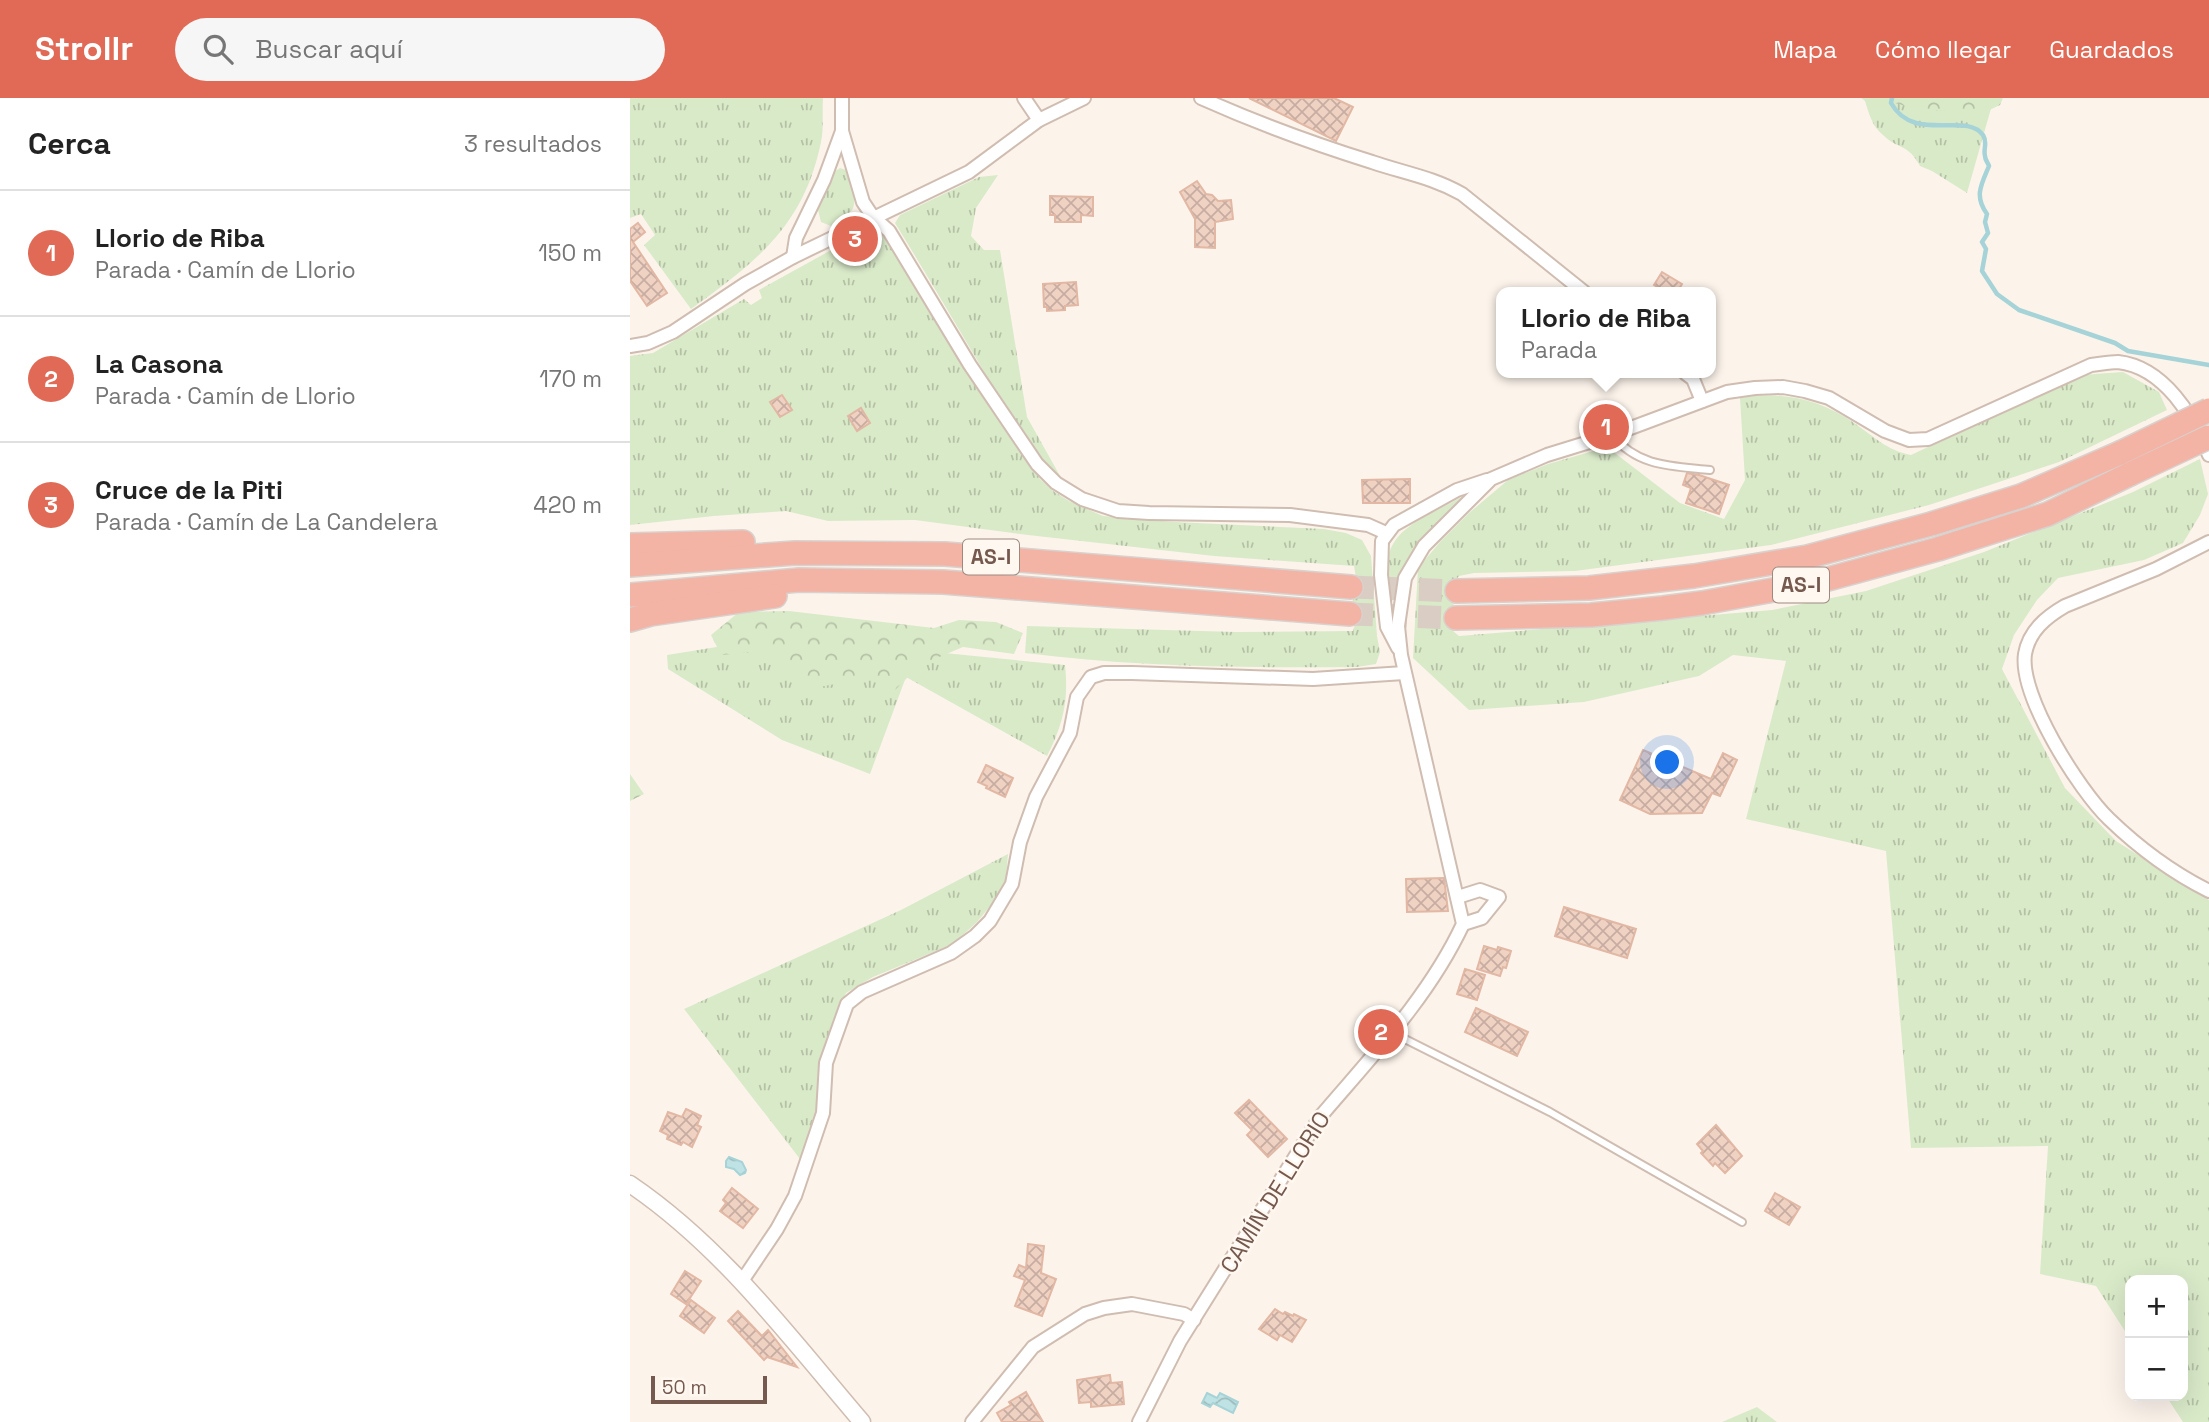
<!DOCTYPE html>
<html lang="es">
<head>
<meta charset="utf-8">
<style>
	:root { --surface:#fff; --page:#f6f6f6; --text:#222; --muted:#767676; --line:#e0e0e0; --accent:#e06a56 }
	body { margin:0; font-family:"Space Grotesk",sans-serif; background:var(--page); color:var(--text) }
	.controls { position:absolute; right:21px; bottom:21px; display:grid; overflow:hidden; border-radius:14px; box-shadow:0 7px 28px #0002 }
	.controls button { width:63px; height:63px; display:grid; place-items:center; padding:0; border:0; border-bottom:2px solid var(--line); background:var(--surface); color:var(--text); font:35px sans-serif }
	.scale { position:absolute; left:21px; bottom:18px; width:116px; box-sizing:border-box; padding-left:7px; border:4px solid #76594e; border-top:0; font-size:19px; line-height:24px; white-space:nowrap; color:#76594e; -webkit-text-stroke:5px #fef8f1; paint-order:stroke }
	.you { position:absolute; left:1038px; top:665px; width:24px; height:24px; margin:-18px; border:5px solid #fff; border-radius:50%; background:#1a73e8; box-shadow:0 0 0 10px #1a73e833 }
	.badge { display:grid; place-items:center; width:46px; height:46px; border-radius:50%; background:var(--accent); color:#fff; font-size:23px; font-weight:700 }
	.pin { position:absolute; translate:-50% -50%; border:4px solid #fff; box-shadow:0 2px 7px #0006 }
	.popup { position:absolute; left:866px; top:189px; width:220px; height:91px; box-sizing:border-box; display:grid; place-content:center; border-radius:14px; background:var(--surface); filter:drop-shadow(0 2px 5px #0005); font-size:23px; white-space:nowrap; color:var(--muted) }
	.popup b { font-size:26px; color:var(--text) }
	.popup::after { content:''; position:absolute; left:50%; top:100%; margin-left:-14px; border:14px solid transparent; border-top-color:var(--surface) }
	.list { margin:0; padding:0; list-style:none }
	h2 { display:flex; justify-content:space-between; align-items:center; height:91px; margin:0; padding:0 28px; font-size:30px }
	h2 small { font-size:23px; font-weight:400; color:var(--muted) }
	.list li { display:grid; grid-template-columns:46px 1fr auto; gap:21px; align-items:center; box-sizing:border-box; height:126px; padding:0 28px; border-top:2px solid var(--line) }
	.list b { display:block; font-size:26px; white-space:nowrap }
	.list p { margin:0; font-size:23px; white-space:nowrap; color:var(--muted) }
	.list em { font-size:23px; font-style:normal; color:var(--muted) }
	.icon { flex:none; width:38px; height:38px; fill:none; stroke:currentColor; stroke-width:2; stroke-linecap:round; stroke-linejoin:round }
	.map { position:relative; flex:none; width:1579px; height:1324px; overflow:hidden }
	header { display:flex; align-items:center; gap:42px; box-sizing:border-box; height:98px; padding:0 35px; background:var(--accent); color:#fff }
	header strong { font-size:33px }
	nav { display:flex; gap:38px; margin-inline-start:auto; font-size:24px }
	.search { width:490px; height:63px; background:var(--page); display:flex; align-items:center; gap:18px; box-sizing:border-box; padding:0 24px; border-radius:38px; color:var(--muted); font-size:26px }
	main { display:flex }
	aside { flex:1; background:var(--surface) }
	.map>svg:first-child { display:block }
	.grass { fill:url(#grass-tufts) }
	.forest { fill:url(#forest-crowns) }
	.water { fill:url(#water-waves); stroke:#a6d3d7; stroke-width:2 }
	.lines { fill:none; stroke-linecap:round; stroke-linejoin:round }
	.stream { stroke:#a6d3d7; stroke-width:4.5 }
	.building { fill:url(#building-cross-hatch); stroke:#e2b7a4; stroke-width:2 }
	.motorway-tunnel { stroke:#dacdc4; stroke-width:23; stroke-dasharray:23 11; stroke-linecap:butt }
	.service-casing { stroke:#d0bdb2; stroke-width:10 }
	.minor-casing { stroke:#d0bdb2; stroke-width:16 }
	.tertiary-casing { stroke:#d0bdb2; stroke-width:19 }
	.motorway-casing { stroke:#d9d1cd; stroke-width:26 }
	.service { stroke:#fff; stroke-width:6 }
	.minor { stroke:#fff; stroke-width:12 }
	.tertiary { stroke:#fff; stroke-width:16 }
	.motorway { stroke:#f3b3a5; stroke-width:23 }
	.motorway-bridge-casing { stroke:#d9d1cd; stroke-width:26; stroke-linecap:butt }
	.motorway-bridge { stroke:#f3b3a5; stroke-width:23 }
	.labels { text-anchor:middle; stroke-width:5; stroke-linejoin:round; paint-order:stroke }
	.shield { fill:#fef8f1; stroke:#9f897f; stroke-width:2 }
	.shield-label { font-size:21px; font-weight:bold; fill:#76594e }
	.street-label { font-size:23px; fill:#76594e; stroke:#fef8f1 }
</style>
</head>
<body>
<header>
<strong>Strollr</strong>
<div class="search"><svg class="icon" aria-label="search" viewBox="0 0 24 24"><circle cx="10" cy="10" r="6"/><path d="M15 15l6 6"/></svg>Buscar aquí</div>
<nav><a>Mapa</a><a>Cómo llegar</a><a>Guardados</a></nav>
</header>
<main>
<aside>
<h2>Cerca<small>3 resultados</small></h2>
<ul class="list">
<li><span class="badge">1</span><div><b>Llorio de Riba</b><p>Parada · Camín de Llorio</p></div><em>150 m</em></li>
<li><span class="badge">2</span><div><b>La Casona</b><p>Parada · Camín de Llorio</p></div><em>170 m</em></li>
<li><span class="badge">3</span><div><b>Cruce de la Piti</b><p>Parada · Camín de La Candelera</p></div><em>420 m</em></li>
</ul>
</aside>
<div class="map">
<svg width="1579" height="1324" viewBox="0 0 1579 1324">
	<defs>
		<pattern id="grass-tufts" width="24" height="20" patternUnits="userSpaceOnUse" patternTransform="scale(1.75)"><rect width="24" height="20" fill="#d9eac9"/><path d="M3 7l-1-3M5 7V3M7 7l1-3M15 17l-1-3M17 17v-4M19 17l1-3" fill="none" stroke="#b5c1a5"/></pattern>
		<pattern id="forest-crowns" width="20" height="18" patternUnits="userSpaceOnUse" patternTransform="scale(1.75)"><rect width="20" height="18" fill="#d9eac9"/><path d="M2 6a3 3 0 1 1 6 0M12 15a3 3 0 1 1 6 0" fill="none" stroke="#b5c1a5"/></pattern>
		<pattern id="water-waves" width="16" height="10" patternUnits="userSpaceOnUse" patternTransform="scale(1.75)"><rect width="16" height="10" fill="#bfe3e5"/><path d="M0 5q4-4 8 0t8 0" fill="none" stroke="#a0bbbc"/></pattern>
		<pattern id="building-cross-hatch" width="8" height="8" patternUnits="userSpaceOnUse" patternTransform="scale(1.75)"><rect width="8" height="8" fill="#f0d2c3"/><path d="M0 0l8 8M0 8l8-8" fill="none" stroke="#c7ada1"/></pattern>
	</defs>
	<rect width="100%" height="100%" fill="#fcf4eb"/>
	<g class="grass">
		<path d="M 0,0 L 193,0 C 192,14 194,30 191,44 C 174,128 126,164 61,211 L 14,147 L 25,137 L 11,116 L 0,120 Z"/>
		<path d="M 1231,0 L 1364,0 L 1337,95 L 1302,73 L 1290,68 C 1278,45 1268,52 1253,37 C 1242,28 1239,16 1235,3 Z"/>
		<path d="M 210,70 L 216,72 C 225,105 234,110 201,128 L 191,124 L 188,112 L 204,74 Z"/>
		<path d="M 368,77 L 346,110 L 341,138 L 354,152 L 370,152 L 397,319 L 434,385 C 399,358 373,305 350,267 C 322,220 294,172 265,125 L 270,117 L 349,79 Z"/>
		<path d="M 241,130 L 253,138 L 303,216 L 336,275 L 410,381 L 423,393 L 439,403 L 473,418 L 545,424 L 694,431 L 716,435 L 732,442 L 741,458 L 747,538 L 750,554 L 746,566 L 727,569 C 616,570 505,569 395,555 L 397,528 L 606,534 L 723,533 L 727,520 L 722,504 L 728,492 L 724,468 L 584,458 L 398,437 L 285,422 L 198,423 L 156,413 L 84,418 L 0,427 L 0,258 L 23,255 L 114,201 L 121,207 L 132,200 L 129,192 Z"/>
		<path d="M 1493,274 L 1529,294 L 1537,312 L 1429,364 L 1366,385 L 1299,407 L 1141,447 L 945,473 L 844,475 L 829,478 L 824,484 L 823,533 L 829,538 L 1142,512 L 1236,493 L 1354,454 L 1503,394 L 1570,361 L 1578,396 L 1570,417 L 1553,445 L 1514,462 L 1428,480 L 1407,502 L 1384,537 L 1372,571 L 1435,690 L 1486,743 L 1579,802 L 1579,1324 L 1553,1324 L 1536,1298 L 1553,1298 L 1553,1182 L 1500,1182 L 1500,1241 L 1466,1188 L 1410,1176 L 1418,1048 L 1281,1050 L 1256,753 L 1116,721 L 1156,563 L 1103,557 L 1069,578 L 954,604 L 839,612 L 783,560 L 788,470 L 810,444 L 839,415 L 878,382 L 918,366 L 977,349 L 1050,405 L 1094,421 L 1115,382 L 1110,300 C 1152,293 1190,301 1224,325 C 1245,339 1256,352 1281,357 L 1451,277 Z"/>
		<path d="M 835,397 C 798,437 776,446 762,504 C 741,433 785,426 835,397 Z"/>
		<path d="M 124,543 L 223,546 L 435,567 C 439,602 433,627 417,658 L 276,579 L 240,676 L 152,642 L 38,571 L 37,557 Z"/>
		<path d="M 378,756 L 376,781 L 367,800 L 347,824 L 323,846 L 243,879 L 216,895 C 209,914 198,936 194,956 C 188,995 192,1025 170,1061 L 54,911 L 271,812 Z"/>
		<polygon points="1127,1309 1147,1324 1092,1324"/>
	</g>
	<g class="forest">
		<polygon points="1247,0 1373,0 1370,7 1351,16 1283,10"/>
		<polygon points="159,513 304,530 329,522 366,524 393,535 384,556 333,549 290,567 264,593 246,579 189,589 163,575 133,553 91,557 81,537 109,514"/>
		<polygon points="0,676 14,696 0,703"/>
	</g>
	<g class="water">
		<polygon points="99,1059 112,1064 116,1072 115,1075 110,1077 104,1071 96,1069 96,1063"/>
		<polygon points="577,1295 587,1300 590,1295 608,1304 603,1315 583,1305 580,1309 572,1305"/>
	</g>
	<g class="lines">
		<path class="stream" d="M 1262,0 L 1261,5 C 1284,46 1336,13 1353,37 C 1358,45 1353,50 1355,58 C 1355,62 1358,65 1359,68 C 1351,87 1344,98 1357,116 L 1355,124 L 1358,135 L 1352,144 L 1356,151 L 1352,173 L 1367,196 L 1389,212 L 1485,245 L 1498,253 L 1579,267"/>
	</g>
	<g class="building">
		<polygon points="619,0 704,0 723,9 706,43"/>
		<polygon points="567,83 576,96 582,97 588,103 601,102 603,121 585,124 585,150 565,149 565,121 550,94"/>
		<polygon points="420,98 463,99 463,118 451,117 451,124 425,124 425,117 420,117"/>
		<polygon points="8,125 15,134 3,144 37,195 17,208 0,183 0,131"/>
		<polygon points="1032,174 1052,186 1047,194 1036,194 1024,187"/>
		<polygon points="446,184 448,207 435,208 435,212 417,213 417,209 414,209 413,186"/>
		<polygon points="152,297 162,312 150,319 140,304"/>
		<polygon points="231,310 240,325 227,333 218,318"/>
		<polygon points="1057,375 1069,377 1099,387 1089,416 1056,405 1061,390 1053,387"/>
		<polygon points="780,381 780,405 733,405 732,382"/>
		<polygon points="1013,652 1081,681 1093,655 1107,662 1090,698 1082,695 1072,715 1020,716 990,702"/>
		<polygon points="356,667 383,680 375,699 356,690 357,688 348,684"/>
		<polygon points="814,780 818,813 777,814 776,781"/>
		<polygon points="934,809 1006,831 997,860 925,838"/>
		<polygon points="854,848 867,852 868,849 881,853 876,870 873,869 870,878 847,871"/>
		<polygon points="835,871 855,877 847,902 827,896"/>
		<polygon points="846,910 898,934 887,958 835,934"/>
		<polygon points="619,1002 657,1041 638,1059 617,1037 622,1032 605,1015"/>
		<polygon points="56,1011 71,1018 67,1027 71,1029 62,1049 53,1044 51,1047 37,1041 38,1037 30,1033 38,1014 52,1019"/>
		<polygon points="1086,1027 1112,1058 1095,1075 1085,1065 1083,1068 1071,1055 1073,1053 1067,1046"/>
		<polygon points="102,1090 128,1111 113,1130 90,1113 96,1105 93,1102"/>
		<polygon points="1145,1095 1170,1109 1159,1127 1135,1113"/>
		<polygon points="398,1146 414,1148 411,1175 426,1181 412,1218 385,1208 395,1182 384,1178 389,1167 396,1170"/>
		<polygon points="55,1173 71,1183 56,1206 41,1196"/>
		<polygon points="61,1202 85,1220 74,1235 50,1218"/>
		<polygon points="645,1211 653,1216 655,1214 663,1218 664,1216 676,1222 662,1244 650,1237 647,1242 629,1231"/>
		<polygon points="108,1213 132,1238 138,1232 167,1269 137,1259 134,1262 98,1223"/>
		<polygon points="480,1277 481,1285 492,1284 494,1306 461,1309 461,1304 449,1305 447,1282"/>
		<polygon points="396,1294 413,1324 372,1324 367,1315 381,1307 379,1304"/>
	</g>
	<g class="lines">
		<g class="motorway-tunnel">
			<polyline points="721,489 827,493"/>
			<polyline points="720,516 826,520"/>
		</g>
		<defs>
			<g id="service">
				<path d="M 982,337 C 1008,369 1042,368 1080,372"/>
				<polyline points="763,935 920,1014 1112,1124"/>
			</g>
			<g id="minor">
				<polyline points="212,0 212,33 233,104 243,119 259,133 340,267 407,366 426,385 452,401 488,413 519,415 660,417 738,427 756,435"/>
				<polyline points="394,0 409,22"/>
				<path d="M 571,0 C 627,25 684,46 742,64 C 774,75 802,79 832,96 L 954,194"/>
				<polyline points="163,159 166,140 194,82 212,33"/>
				<polyline points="0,248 18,245 43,234 115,186 163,159 339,74 409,22 454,0"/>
				<polyline points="1055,275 1063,281 1072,303"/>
				<path d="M 1579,444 L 1526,471 L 1435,508 C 1416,519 1399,533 1395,556 C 1389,598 1449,692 1479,721 C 1508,749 1543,775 1579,793"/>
				<polyline points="768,550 757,529 751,477 752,443 764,427 827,392 857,382"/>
				<polyline points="828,799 850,792 869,799 852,820 833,826"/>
				<polyline points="112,1183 147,1131 165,1098 193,1015 196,965 217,906 232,894 321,855 345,838 360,823 382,786 390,744 406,699 440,635 447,599 461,579 474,575 502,575 683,581 774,575"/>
				<polyline points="342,1324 403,1249 455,1216 474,1210 502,1206 554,1216 564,1222"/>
				<path d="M 509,1324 L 550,1243 L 690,1019 C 741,959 799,899 833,826 L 771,557 L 768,528 L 775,480 L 794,448 L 861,381 L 917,357 L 982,337 L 1097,294 L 1125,290 L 1153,289 L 1175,293 L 1199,300 L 1255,333 L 1279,342 L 1298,341 L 1461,267 C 1470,266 1480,264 1488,264 C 1534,269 1564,319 1579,357"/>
			</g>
			<path id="tertiary" d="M 0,1086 C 93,1149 160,1240 232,1324"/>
			<g id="motorway">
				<polyline points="0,447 113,444"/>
				<polyline points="0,467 165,455 315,456 721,489"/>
				<polyline points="827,493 959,490 1064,478 1177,459 1301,426 1391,398 1490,355"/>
				<polyline points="0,497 169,482 313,484 720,516"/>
				<polyline points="826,520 961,517 1033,510 1072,505 1187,484 1308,451 1418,416 1500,376"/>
				<polyline points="0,522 21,516 145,498"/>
			</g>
		</defs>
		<use href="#service" class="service-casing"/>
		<use href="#minor" class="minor-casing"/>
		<use href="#tertiary" class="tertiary-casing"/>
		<use href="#motorway" class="motorway-casing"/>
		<use href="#service" class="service"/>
		<use href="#minor" class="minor"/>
		<use href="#tertiary" class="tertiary"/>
		<use href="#motorway" class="motorway"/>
		<defs>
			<g id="motorway-bridge">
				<polyline points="1490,355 1579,312"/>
				<polyline points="1500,376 1579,339"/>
			</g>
		</defs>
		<use href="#motorway-bridge" class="motorway-bridge-casing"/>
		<use href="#motorway-bridge" class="motorway-bridge"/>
	</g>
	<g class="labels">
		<g class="shield">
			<rect x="333" y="441.5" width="56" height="35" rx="5"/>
			<rect x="1143" y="469.5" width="56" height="35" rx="5"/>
		</g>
		<g class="shield-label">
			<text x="361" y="466">AS-I</text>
			<text x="1171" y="494">AS-I</text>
		</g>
		<g class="street-label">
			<text transform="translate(645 1094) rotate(-58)" y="8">CAMÍN DE LLORIO</text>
		</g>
	</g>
</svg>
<div class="controls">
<button>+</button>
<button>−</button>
</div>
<div class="scale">50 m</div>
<div class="you"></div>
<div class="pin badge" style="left:976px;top:329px">1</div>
<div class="popup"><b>Llorio de Riba</b>Parada</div>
<div class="pin badge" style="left:751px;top:934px">2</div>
<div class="pin badge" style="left:225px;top:141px">3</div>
</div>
</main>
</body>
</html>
